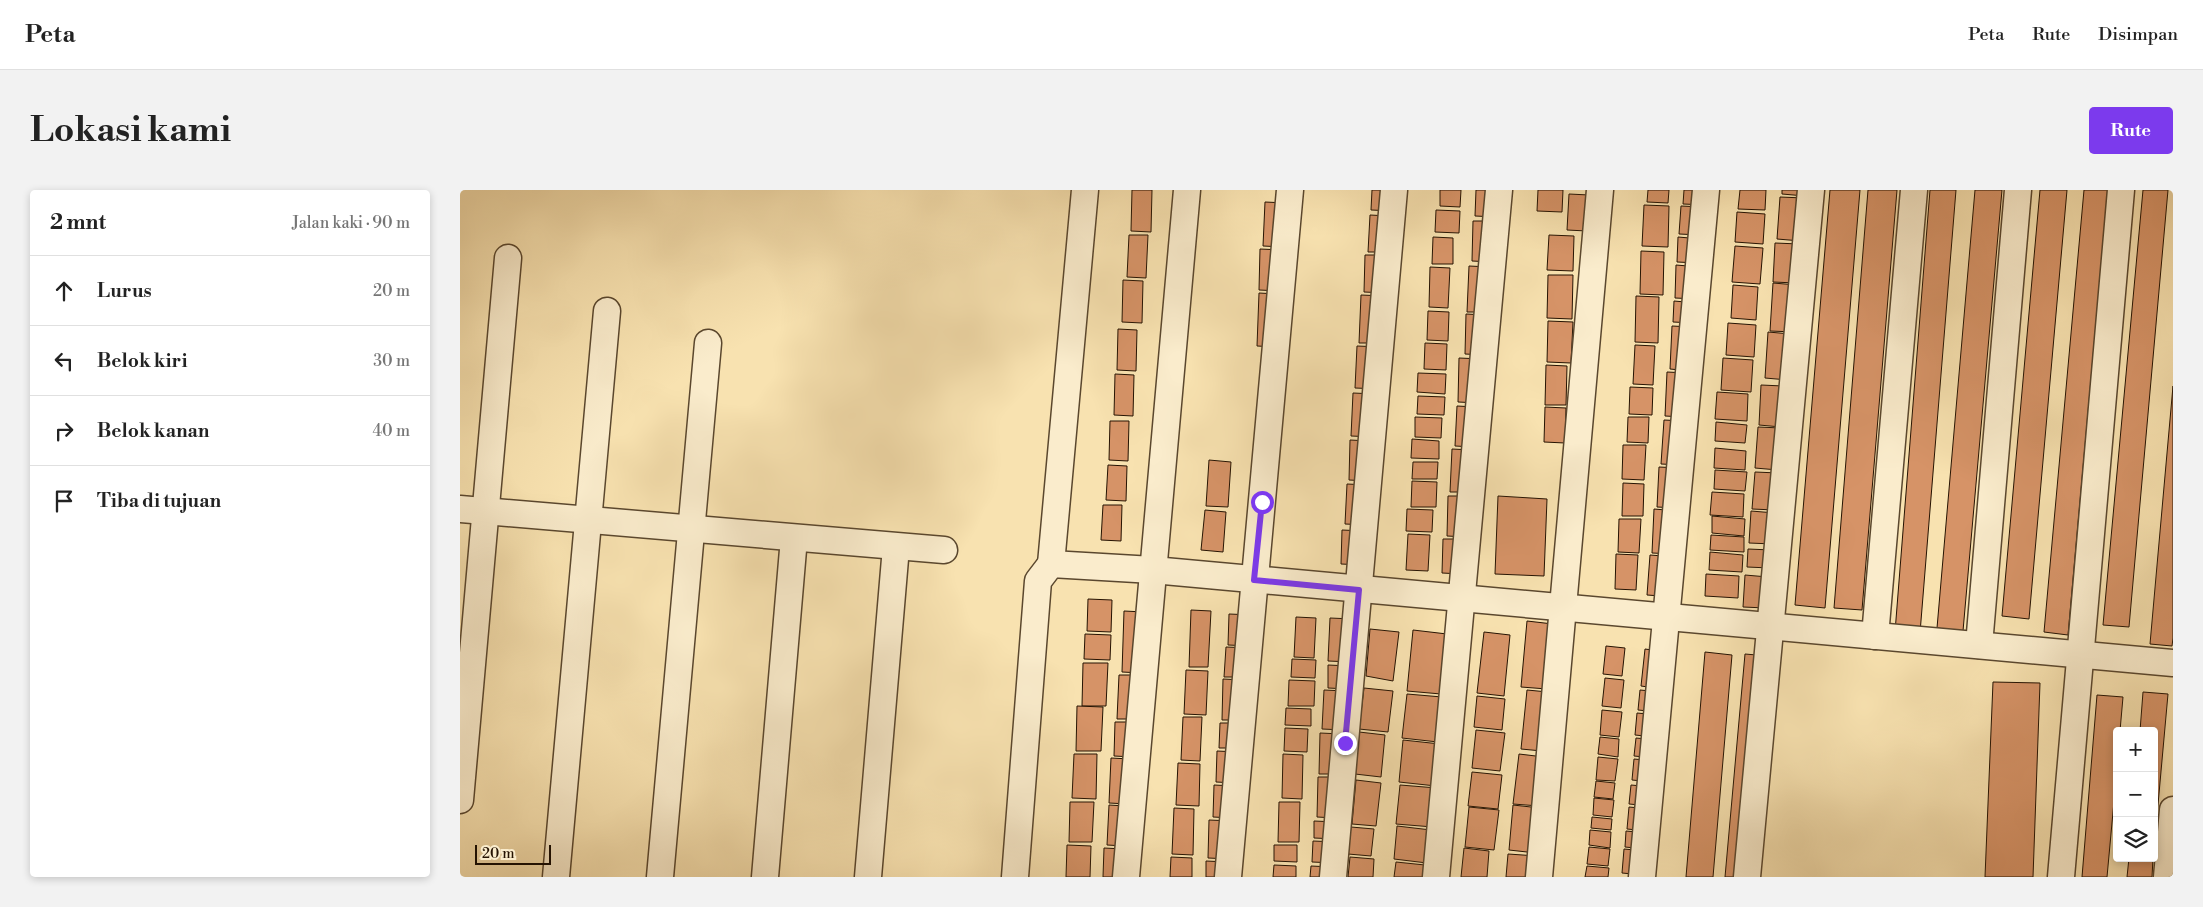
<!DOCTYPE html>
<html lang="id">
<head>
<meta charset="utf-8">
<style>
	:root { --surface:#fff; --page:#f2f2f2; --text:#222; --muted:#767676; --line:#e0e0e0; --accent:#7c3aed }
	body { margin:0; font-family:"Libre Bodoni",serif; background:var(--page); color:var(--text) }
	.controls { position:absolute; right:15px; bottom:15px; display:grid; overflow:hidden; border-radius:5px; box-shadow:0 2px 8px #0003 }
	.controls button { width:45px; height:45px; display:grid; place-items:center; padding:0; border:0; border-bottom:1px solid var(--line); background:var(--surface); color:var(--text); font:25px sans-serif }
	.scale { position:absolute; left:15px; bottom:12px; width:76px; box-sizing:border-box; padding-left:5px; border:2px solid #251302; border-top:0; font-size:14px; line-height:18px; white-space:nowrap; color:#251302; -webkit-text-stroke:4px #faeccc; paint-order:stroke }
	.stop { position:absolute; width:15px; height:15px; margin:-11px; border:4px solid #7c3aed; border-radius:50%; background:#fff }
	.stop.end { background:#7c3aed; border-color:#fff; box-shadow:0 1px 5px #0008 }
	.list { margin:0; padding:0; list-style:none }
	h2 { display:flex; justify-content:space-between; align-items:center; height:65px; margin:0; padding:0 20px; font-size:21px }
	h2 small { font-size:16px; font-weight:400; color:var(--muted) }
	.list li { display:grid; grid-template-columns:32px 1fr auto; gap:15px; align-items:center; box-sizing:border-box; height:70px; padding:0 20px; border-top:1px solid var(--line) }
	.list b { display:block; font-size:19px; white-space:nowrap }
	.list em { font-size:16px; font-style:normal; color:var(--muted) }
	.icon { flex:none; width:28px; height:28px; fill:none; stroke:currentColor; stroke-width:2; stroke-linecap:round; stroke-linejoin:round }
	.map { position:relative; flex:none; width:1713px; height:687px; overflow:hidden; border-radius:5px }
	header { display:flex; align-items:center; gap:30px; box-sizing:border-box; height:70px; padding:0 25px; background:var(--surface); border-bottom:1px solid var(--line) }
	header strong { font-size:24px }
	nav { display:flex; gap:28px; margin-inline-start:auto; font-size:18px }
	.intro { display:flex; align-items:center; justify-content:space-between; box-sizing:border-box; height:120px; padding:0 30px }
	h1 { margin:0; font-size:35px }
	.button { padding:12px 22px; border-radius:5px; background:var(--accent); color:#fff; font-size:18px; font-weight:700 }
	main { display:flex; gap:30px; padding:0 30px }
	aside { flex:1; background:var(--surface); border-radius:5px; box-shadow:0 2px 8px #0003 }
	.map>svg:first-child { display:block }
	.building { fill:#d69367; stroke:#251302 }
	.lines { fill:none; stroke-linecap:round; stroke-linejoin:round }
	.minor-casing { stroke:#5a472e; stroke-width:29 }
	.minor { stroke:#faeccc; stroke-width:26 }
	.route { stroke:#7c3aed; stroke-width:6 }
</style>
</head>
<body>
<header>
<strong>Peta</strong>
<nav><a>Peta</a><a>Rute</a><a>Disimpan</a></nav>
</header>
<div class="intro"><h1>Lokasi kami</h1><a class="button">Rute</a></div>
<main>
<aside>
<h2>2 mnt<small>Jalan kaki · 90 m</small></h2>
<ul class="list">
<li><svg class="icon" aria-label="ahead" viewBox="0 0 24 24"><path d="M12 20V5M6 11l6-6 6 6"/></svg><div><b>Lurus</b></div><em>20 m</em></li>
<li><svg class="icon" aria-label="left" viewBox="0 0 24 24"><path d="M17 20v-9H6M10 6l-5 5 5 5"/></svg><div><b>Belok kiri</b></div><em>30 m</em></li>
<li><svg class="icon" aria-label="right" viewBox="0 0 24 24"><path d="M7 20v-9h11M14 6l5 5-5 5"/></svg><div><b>Belok kanan</b></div><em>40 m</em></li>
<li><svg class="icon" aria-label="arrive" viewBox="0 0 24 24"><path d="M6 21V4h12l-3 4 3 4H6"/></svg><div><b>Tiba di tujuan</b></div></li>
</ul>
</aside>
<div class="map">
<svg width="1713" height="687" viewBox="0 0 1713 687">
	<rect width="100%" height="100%" fill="#f8e2b0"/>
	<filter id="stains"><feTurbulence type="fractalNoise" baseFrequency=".004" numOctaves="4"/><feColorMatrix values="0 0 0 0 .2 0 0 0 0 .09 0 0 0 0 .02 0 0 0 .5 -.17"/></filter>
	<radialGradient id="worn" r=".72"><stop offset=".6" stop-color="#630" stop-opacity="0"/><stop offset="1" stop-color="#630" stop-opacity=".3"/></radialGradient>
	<g class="building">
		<polygon points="672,0 692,0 691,42 671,41"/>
		<polygon points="912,0 934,0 934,21 911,20"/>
		<polygon points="980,0 1001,0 1000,17 980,16"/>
		<polygon points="1016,0 1038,0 1037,27 1015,26"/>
		<polygon points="1078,0 1103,0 1102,22 1077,21"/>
		<polygon points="1188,0 1209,0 1208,13 1187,12"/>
		<polygon points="1224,0 1248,0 1247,15 1223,14"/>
		<polygon points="1280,0 1306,0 1305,20 1278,19"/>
		<polygon points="1322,0 1345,0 1345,6 1322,4"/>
		<polygon points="1370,0 1400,0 1365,418 1335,415"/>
		<polygon points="1408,0 1437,0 1402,420 1374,418"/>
		<polygon points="1470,0 1496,0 1460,443 1435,442"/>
		<polygon points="1515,0 1542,0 1503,441 1477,438"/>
		<polygon points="1580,0 1607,0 1569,429 1542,426"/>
		<polygon points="1624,0 1648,0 1608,445 1584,442"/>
		<polygon points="1683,0 1708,0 1669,437 1643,435"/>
		<polygon points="1109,4 1129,5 1127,41 1107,40"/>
		<polygon points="1320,7 1344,8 1341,51 1317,49"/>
		<polygon points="805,12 826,13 824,57 803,56"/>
		<polygon points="1184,15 1209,16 1208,57 1182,56"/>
		<polygon points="1221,16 1243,17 1241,45 1219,44"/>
		<polygon points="976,20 1000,21 999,43 975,42"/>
		<polygon points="1277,22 1305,24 1303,54 1275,52"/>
		<polygon points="910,25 929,26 928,62 908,62"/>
		<polygon points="1013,31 1035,31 1033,72 1012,71"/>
		<polygon points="669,45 688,45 686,88 667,87"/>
		<polygon points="1089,45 1114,46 1113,81 1087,80"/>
		<polygon points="973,47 993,48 993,74 972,74"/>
		<polygon points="1218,47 1241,49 1239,73 1217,72"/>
		<polygon points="1315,53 1339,54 1336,93 1313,92"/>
		<polygon points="1275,56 1303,58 1300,94 1272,92"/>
		<polygon points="800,59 822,60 820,101 799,100"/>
		<polygon points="1181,61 1204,62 1203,105 1180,104"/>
		<polygon points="905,65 928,65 927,103 904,102"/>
		<polygon points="1216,75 1240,77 1238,109 1215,108"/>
		<polygon points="1009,76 1030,77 1029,122 1007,122"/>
		<polygon points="970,77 990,78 988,118 969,117"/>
		<polygon points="1088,85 1113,85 1112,129 1087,128"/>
		<polygon points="663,90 683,91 682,133 662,132"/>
		<polygon points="1313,93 1337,95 1334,142 1310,141"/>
		<polygon points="1273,95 1298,97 1296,130 1271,128"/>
		<polygon points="799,103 817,104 816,157 797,156"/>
		<polygon points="901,105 924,106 922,153 899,153"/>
		<polygon points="1176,106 1199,107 1198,153 1175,152"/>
		<polygon points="1214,111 1236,113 1235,133 1213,132"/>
		<polygon points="968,121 989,122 988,151 967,150"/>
		<polygon points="1006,124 1026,125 1025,165 1005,164"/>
		<polygon points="1088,131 1113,132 1111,173 1087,172"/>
		<polygon points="1268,133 1296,135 1294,167 1266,165"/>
		<polygon points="1212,136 1232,137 1230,181 1210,179"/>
		<polygon points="658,139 677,140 676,181 657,180"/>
		<polygon points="1308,142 1331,144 1328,190 1305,188"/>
		<polygon points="965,153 987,154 986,180 964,179"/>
		<polygon points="1175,155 1195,156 1193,195 1173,194"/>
		<polygon points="897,156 922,157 920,199 895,198"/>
		<polygon points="999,168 1022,169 1020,213 998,212"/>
		<polygon points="1263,168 1293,170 1291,202 1261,200"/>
		<polygon points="1086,175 1107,176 1106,215 1085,215"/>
		<polygon points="1207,182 1227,183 1224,227 1205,226"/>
		<polygon points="958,183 986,184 985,204 957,202"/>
		<polygon points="655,184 674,185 673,226 654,225"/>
		<polygon points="1301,195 1323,196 1321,237 1299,235"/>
		<polygon points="1713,196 1713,448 1712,456 1690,454"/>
		<polygon points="1170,197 1193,198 1192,225 1169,224"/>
		<polygon points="1257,202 1288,204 1287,231 1255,229"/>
		<polygon points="893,203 916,204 915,247 891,246"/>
		<polygon points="958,206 985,207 984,225 957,224"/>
		<polygon points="997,216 1016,217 1014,257 995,256"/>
		<polygon points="1085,217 1106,218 1105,253 1084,252"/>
		<polygon points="955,227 982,228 981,248 955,247"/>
		<polygon points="1168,227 1189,227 1188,253 1167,252"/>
		<polygon points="1204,230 1225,231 1222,275 1201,274"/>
		<polygon points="650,231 669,231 668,271 649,270"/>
		<polygon points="1256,232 1287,235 1285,253 1255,251"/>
		<polygon points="1298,237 1321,238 1318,280 1295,278"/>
		<polygon points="952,249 979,251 979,269 951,268"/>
		<polygon points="890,250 910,251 909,291 889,290"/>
		<polygon points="1163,255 1186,255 1184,290 1162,289"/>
		<polygon points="1255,258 1286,261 1285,280 1254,278"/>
		<polygon points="992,259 1011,260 1009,302 990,302"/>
		<polygon points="749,270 771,272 768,317 746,316"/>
		<polygon points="953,272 978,272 977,289 952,289"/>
		<polygon points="648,275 667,276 666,311 646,310"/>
		<polygon points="1199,277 1220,278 1218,318 1197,317"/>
		<polygon points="1255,280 1287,282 1285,301 1254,299"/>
		<polygon points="1295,282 1318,283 1315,320 1292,319"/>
		<polygon points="952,291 977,292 976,317 951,317"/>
		<polygon points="1163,293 1184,294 1183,326 1162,326"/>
		<polygon points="887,294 909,295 908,335 885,334"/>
		<polygon points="1252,302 1284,304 1283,327 1250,325"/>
		<polygon points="988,306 1008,306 1007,347 987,346"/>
		<polygon points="1038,306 1087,309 1084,386 1035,384"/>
		<polygon points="643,315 662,315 661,351 641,350"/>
		<polygon points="947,319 973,320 972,342 946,341"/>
		<polygon points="1194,319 1218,321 1215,364 1192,363"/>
		<polygon points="745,320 766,322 763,362 741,360"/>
		<polygon points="1291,321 1315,323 1313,354 1289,353"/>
		<polygon points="1252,326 1285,329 1284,346 1252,343"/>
		<polygon points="1159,329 1181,329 1179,363 1158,362"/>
		<polygon points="882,340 904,341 903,375 881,374"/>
		<polygon points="948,344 970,345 968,381 946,380"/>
		<polygon points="1251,345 1284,347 1284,362 1250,360"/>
		<polygon points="983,349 1003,349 1002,384 982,383"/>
		<polygon points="1288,359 1311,360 1310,378 1287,377"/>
		<polygon points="1250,362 1283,365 1282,382 1249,380"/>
		<polygon points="1156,364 1178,365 1176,400 1155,399"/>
		<polygon points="1190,365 1217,367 1215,407 1187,405"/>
		<polygon points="1246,384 1279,386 1278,408 1245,406"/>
		<polygon points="1285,385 1308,387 1306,418 1283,417"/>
		<polygon points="628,409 652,410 651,442 627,441"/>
		<polygon points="731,420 751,421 748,477 729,477"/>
		<polygon points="664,421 684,422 682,483 662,482"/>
		<polygon points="769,424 793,425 792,456 768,455"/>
		<polygon points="836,427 856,428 854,468 834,467"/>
		<polygon points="870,428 893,429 892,472 868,471"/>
		<polygon points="1067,431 1093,434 1087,499 1061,497"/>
		<polygon points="910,439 939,442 933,491 906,486"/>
		<polygon points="953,440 987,444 981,504 947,501"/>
		<polygon points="1024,442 1050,445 1044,506 1017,503"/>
		<polygon points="625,444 651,445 650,470 624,469"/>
		<polygon points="1146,456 1165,458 1162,486 1143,484"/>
		<polygon points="766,457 791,458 790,487 764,487"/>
		<polygon points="1185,459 1206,462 1202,499 1181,496"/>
		<polygon points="1245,462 1272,465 1253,687 1226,687"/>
		<polygon points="1285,464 1308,466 1289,687 1265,687"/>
		<polygon points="832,469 856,470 855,488 831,487"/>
		<polygon points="623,473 648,473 646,516 622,516"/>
		<polygon points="868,475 890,476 889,499 868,498"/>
		<polygon points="726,480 748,481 746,525 724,524"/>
		<polygon points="659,485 677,485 676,529 657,529"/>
		<polygon points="1145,488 1164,490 1161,518 1142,516"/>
		<polygon points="763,489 784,490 783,530 762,530"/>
		<polygon points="829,490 855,491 854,516 828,516"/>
		<polygon points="1533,492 1580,493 1573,687 1525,687"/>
		<polygon points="904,498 933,501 928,542 899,539"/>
		<polygon points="864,500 886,501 884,540 862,539"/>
		<polygon points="1067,500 1088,502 1082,561 1061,559"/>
		<polygon points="1180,500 1201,502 1199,522 1178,520"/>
		<polygon points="1683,502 1708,504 1694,659 1694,541 1680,541"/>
		<polygon points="947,504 982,507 978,552 942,548"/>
		<polygon points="1637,505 1663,507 1660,541 1657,541 1657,579 1647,687 1622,687"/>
		<polygon points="1017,506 1045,509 1042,540 1014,537"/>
		<polygon points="617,516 643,517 641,561 616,561"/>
		<polygon points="826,518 851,519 851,536 825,535"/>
		<polygon points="1142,520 1162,522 1159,547 1140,545"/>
		<polygon points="1177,523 1198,525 1195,547 1175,545"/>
		<polygon points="723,527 742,527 740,571 721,570"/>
		<polygon points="655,532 675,532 674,567 654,566"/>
		<polygon points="760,533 782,533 781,558 759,558"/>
		<polygon points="825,538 848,539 847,562 824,561"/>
		<polygon points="1016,540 1045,543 1040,581 1012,578"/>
		<polygon points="899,542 925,545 921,587 895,584"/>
		<polygon points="860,543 882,544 880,584 859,584"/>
		<polygon points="1140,547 1159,549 1158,567 1138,564"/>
		<polygon points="1176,548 1197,550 1195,568 1174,566"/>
		<polygon points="943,550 980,554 976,596 939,592"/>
		<polygon points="757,561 778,562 777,593 756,592"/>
		<polygon points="614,564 637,564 636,609 612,608"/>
		<polygon points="823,564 843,565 842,609 822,608"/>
		<polygon points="1059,564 1084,567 1079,616 1053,614"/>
		<polygon points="1138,567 1158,569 1155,591 1136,590"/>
		<polygon points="651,568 670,569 668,614 649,613"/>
		<polygon points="1174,569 1194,571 1192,592 1172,590"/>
		<polygon points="718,573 740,574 739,616 716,615"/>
		<polygon points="1012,582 1042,585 1038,619 1008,616"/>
		<polygon points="858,587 877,587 876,628 857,627"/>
		<polygon points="896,590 921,593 916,636 892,634"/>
		<polygon points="1136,591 1155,593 1153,609 1134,607"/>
		<polygon points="754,595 774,596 773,628 753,627"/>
		<polygon points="940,595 977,598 973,637 936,634"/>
		<polygon points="1171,595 1193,597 1191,616 1169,614"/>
		<polygon points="1134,608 1154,610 1152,627 1133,625"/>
		<polygon points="610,612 634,612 632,652 609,652"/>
		<polygon points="819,612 840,612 839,652 818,652"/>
		<polygon points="649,615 666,616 665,656 647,655"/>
		<polygon points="1053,615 1080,618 1076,663 1049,660"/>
		<polygon points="1009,617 1039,620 1034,660 1005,657"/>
		<polygon points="1169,617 1190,619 1188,641 1167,639"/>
		<polygon points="714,618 734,619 733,665 712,664"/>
		<polygon points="1132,627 1152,629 1151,640 1131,638"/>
		<polygon points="749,630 772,631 771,669 748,668"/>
		<polygon points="854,631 877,632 877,649 854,648"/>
		<polygon points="937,636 971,640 967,673 934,669"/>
		<polygon points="891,637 914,639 911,666 888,664"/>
		<polygon points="1130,640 1151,642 1150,658 1129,655"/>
		<polygon points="1166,641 1188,643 1186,659 1165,657"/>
		<polygon points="853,651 877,652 876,673 852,672"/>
		<polygon points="607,655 631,656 630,687 606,687"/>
		<polygon points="814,655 837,655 837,672 814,671"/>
		<polygon points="1129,657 1150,659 1148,676 1127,674"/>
		<polygon points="644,658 663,659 662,687 643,687"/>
		<polygon points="1004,658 1029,661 1027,687 1001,687"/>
		<polygon points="1164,659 1185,661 1183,685 1162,683"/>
		<polygon points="1048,664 1077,666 1075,687 1046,687"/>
		<polygon points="711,667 732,668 732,687 710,687"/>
		<polygon points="890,667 914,669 913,687 888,687"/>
		<polygon points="1669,668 1693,668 1692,687 1667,687"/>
		<polygon points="746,671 767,672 766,687 746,687"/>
		<polygon points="936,672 965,675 964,687 934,687"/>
		<polygon points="814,675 836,676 836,687 813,687"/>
		<polygon points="851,676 872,677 871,687 850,687"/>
		<polygon points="1127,676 1149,678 1148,687 1125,687"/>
	</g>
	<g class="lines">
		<defs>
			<g id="minor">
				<polyline points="0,319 484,360"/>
				<polyline points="591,374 625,0"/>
				<polyline points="1415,446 1454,0"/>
				<polyline points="1519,455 1558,0"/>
				<polyline points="0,610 48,68"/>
				<polyline points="96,687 147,121"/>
				<polyline points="200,687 248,153"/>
				<polyline points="305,687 334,348"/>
				<polyline points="408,687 436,357"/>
				<polyline points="555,687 578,391 591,374 693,380 1713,473"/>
				<polyline points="666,687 727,0"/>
				<polyline points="768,687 830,0"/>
				<polyline points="873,687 934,0"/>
				<polyline points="976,687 1039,0"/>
				<polyline points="1079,687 1140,0"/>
				<polyline points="1182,687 1246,0"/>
				<polyline points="1287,687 1351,0"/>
				<polyline points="1601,687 1661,0"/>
				<polyline points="1707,687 1713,620"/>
			</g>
		</defs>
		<use href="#minor" class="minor-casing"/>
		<use href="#minor" class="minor"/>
	</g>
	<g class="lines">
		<polyline class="route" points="802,312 794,390 899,400 885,553"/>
	</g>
	<rect width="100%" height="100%" filter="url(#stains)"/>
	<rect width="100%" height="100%" fill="url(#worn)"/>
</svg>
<div class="controls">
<button>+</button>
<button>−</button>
<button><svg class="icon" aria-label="layers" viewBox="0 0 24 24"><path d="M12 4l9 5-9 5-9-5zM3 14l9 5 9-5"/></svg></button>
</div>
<div class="scale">20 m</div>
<div class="stop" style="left:802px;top:312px"></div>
<div class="stop end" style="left:885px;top:553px"></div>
</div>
</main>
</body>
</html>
